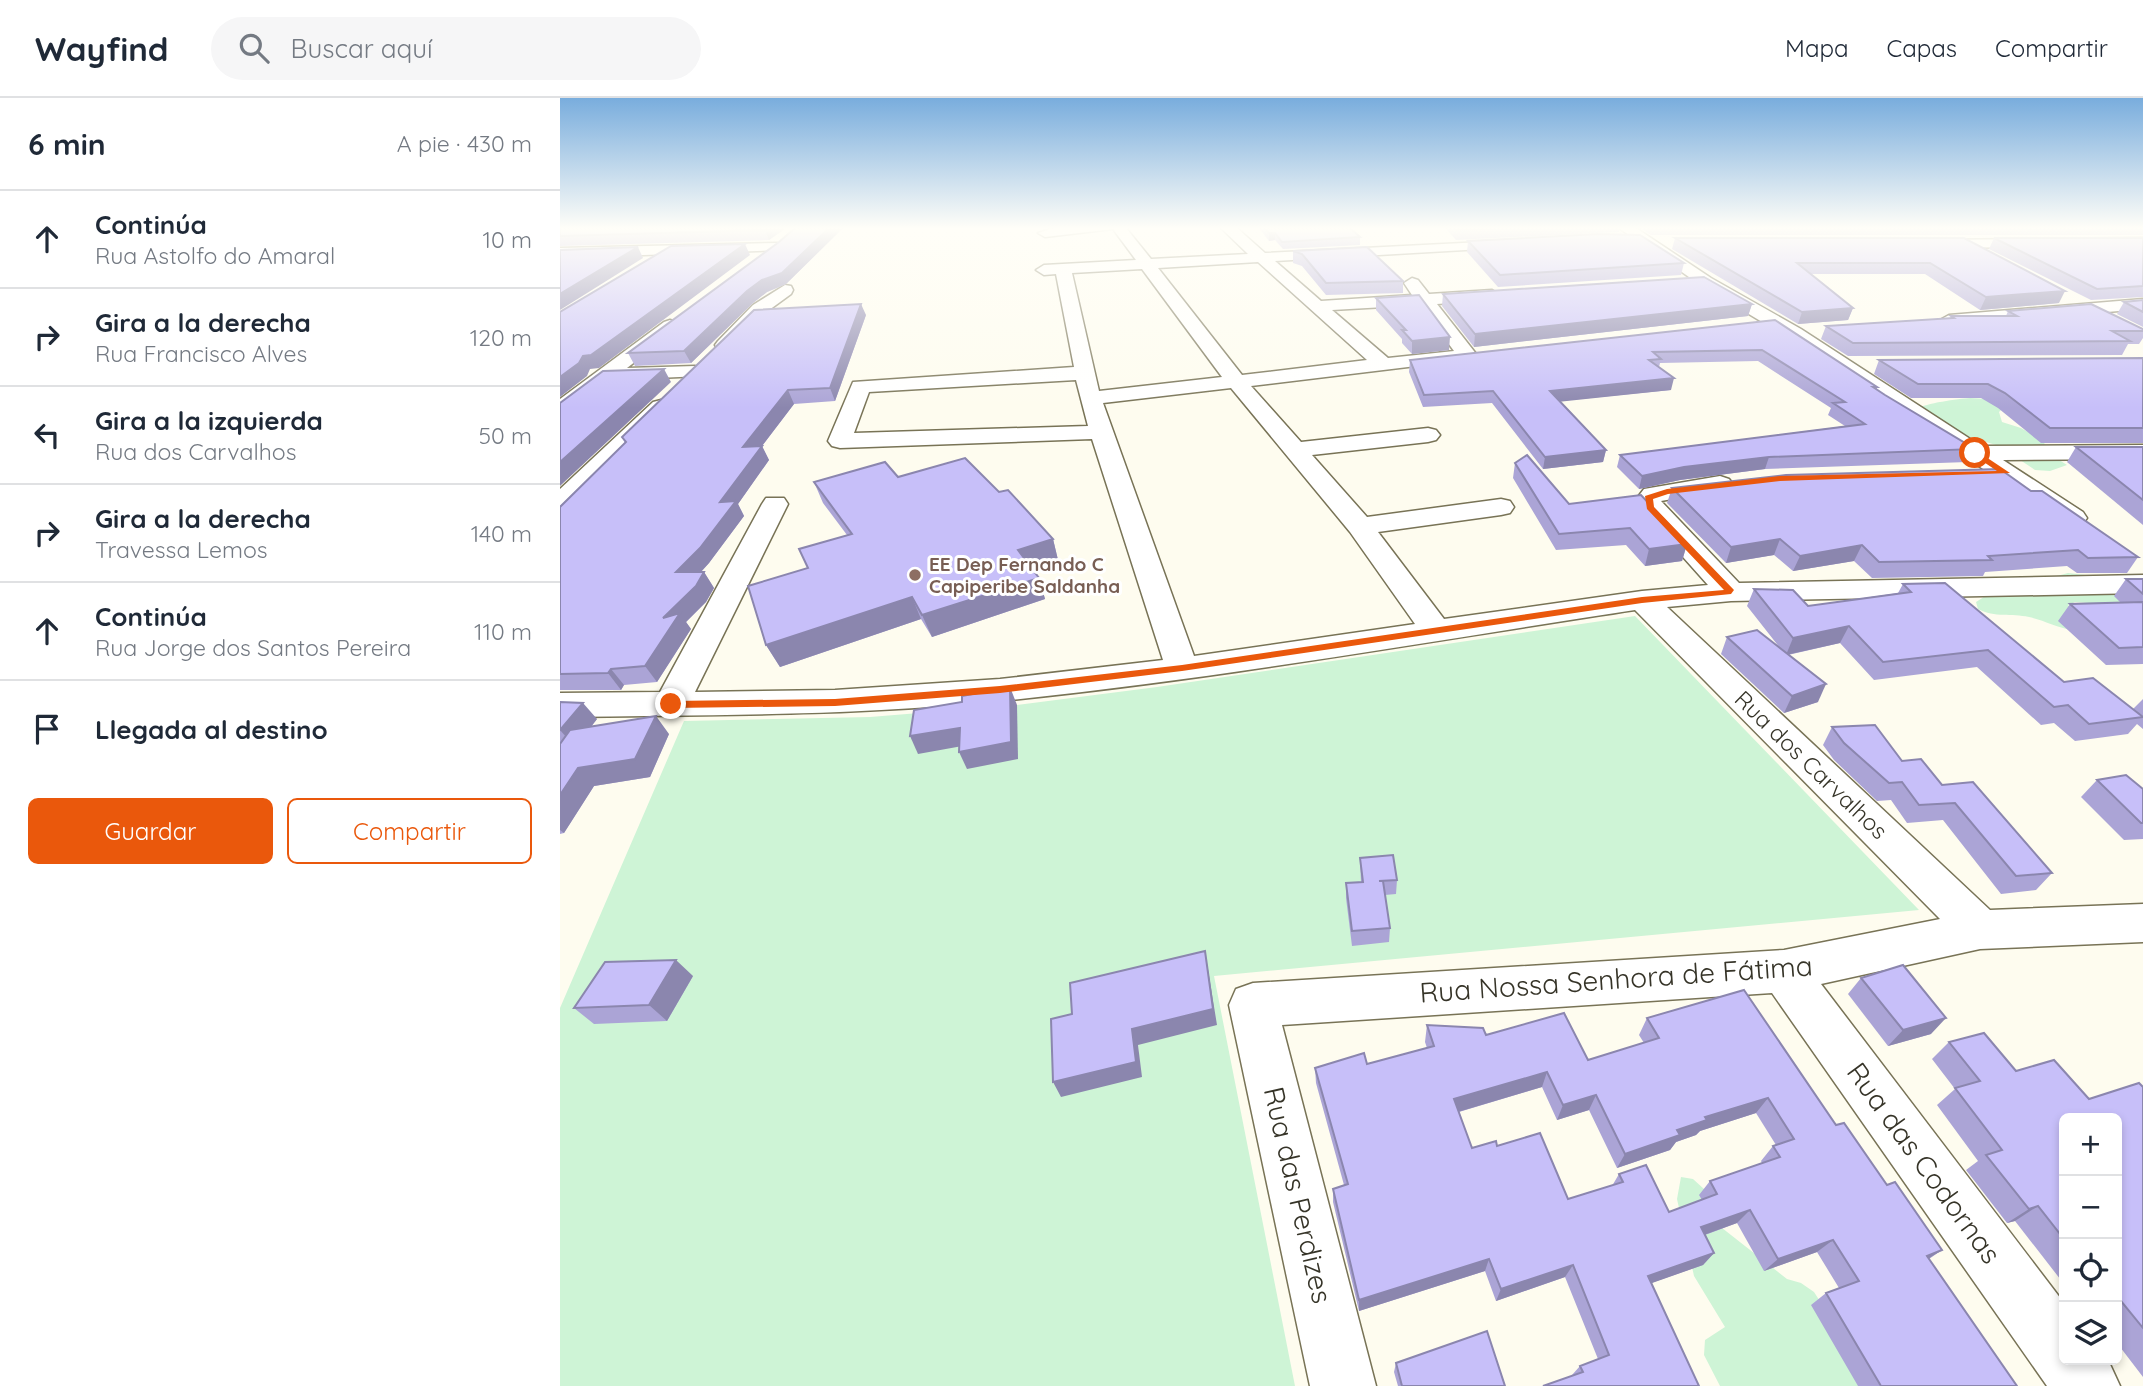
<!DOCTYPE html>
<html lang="es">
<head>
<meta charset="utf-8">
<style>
	:root { --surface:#fff; --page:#f6f6f7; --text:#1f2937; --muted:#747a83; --line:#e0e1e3; --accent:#ea580c }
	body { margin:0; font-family:Quicksand,sans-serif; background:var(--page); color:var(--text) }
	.controls { position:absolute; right:21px; bottom:21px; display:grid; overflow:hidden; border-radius:10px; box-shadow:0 4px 10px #0003 }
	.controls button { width:63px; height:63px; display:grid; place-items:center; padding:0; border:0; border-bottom:2px solid var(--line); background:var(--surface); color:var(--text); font:35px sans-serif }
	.stop { position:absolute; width:21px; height:21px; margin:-16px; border:5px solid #ea580c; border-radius:50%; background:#fff }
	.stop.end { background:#ea580c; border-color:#fff; box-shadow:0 2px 7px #0008 }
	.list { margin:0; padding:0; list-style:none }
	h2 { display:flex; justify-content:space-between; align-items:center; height:91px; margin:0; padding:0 28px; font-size:30px }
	h2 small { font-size:23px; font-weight:400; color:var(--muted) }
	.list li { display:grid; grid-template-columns:46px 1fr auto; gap:21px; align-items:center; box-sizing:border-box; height:98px; padding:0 28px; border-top:2px solid var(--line) }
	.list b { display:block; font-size:26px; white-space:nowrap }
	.list p { margin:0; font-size:23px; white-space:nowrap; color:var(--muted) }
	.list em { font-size:23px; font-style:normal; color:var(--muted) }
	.actions { display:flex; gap:14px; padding:21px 28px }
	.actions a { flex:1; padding:16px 0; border:2px solid var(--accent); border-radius:10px; text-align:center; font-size:24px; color:var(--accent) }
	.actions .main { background:var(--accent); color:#fff }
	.icon { flex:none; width:38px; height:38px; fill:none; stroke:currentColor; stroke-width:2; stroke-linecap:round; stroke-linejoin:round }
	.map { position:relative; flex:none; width:1583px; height:1288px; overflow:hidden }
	header { display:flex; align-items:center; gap:42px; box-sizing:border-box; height:98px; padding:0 35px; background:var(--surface); border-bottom:2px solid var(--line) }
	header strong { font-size:33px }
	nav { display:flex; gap:38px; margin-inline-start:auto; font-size:24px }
	.search { width:490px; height:63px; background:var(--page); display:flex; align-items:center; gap:18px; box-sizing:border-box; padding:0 24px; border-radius:38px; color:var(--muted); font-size:26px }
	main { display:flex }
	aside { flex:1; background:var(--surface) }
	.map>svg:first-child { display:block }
	.green { fill:#cef4d6; fill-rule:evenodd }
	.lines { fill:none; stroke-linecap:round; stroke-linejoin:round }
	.minor-casing { stroke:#787356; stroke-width:3 }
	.minor { fill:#fff; fill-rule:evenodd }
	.wall { fill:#aba4d6; fill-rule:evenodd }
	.shaded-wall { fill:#8b86ae }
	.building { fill:#c7bff9; stroke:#8b86ae; stroke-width:2; fill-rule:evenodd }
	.route { fill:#ea580c }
	.education-dot { fill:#8d6e63; stroke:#fff; stroke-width:2.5 }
	.labels { text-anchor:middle; stroke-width:6; stroke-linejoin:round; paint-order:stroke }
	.far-education-label { font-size:19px; font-weight:bold; fill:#785e54; stroke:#fff; text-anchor:start }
	.street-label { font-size:23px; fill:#363428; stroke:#fff }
	.near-street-label { font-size:28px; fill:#363428; stroke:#fff }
</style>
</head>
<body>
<header>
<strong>Wayfind</strong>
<div class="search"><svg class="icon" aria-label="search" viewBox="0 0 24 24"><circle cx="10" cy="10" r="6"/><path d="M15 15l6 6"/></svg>Buscar aquí</div>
<nav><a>Mapa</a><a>Capas</a><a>Compartir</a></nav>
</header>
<main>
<aside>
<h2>6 min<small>A pie · 430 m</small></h2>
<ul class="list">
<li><svg class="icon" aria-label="ahead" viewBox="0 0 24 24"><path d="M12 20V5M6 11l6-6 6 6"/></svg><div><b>Continúa</b><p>Rua Astolfo do Amaral</p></div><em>10 m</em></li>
<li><svg class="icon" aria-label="right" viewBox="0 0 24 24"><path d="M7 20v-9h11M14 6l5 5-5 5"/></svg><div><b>Gira a la derecha</b><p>Rua Francisco Alves</p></div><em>120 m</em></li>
<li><svg class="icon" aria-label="left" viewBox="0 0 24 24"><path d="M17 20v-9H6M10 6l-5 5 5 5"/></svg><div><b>Gira a la izquierda</b><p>Rua dos Carvalhos</p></div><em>50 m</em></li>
<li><svg class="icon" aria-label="right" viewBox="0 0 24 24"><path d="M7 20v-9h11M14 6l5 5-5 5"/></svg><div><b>Gira a la derecha</b><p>Travessa Lemos</p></div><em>140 m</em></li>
<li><svg class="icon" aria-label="ahead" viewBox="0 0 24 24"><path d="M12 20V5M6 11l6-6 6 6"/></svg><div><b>Continúa</b><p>Rua Jorge dos Santos Pereira</p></div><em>110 m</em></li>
<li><svg class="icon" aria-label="arrive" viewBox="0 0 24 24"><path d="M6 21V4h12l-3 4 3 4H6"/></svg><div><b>Llegada al destino</b></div></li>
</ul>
<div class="actions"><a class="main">Guardar</a><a>Compartir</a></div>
</aside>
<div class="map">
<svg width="1583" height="1288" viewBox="0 0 1583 1288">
	<rect width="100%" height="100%" fill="#fefcef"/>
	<g class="green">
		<path d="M 1410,300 L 1428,301 L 1442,311 L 1439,314 L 1442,324 L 1461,330 L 1482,342 L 1493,358 L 1507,367 L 1490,373 L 1475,372 L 1439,348 L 1410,339 L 1358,311 C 1364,305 1399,301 1410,300 Z"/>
		<path d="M 1508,475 L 1543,479 L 1566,498 L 1556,507 L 1515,504 L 1508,507 L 1512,514 L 1513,532 C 1497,530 1484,522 1469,519 C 1451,515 1435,520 1418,511 L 1416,504 L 1427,497 Z"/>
		<path d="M 1075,518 L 1359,812 L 654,878 L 735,1288 L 0,1288 L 0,910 L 124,623 L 310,619 L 457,607 L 597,589 ZM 518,916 L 578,947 L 581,979 Z"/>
		<polygon points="1121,1079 1133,1081 1144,1091 1157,1126 1227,1181 1241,1185 1254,1194 1315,1288 1160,1288 1144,1257 1145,1242 1165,1229 1134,1178 1117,1101"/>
	</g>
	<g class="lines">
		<defs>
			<g id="minor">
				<path d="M 493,130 L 566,130 L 591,161 L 688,156 L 661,130 L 677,130 L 705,155 L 962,142 L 964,145 L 957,149 L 715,163 L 761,203 L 852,197 L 844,185 L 852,180 L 858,182 L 869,196 L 932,192 L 940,197 L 932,202 L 877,206 L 917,257 L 914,261 L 691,288 L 741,344 L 868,330 L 876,332 L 880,337 L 876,342 L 868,344 L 752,357 L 807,419 L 941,401 L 950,403 L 954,409 L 950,415 L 941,417 L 818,434 L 884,521 L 1082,493 L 1148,487 L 1074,404 L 1084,391 L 1160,378 L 1169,381 L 1173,386 L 1169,391 L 1101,403 L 1179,485 L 1583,477 L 1583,495 L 1171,503 L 1107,509 L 1430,812 L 1583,806 L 1583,844 L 1420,851 L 1261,886 L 1504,1205 L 1504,1262 L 1548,1262 L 1560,1288 L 1487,1288 L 1212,895 L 722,927 L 816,1288 L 750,1288 L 669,907 L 676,891 L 693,885 L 1224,852 L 1380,821 L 1075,512 C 864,544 652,582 440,603 C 294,618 147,617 0,619 L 0,595 L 100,594 L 202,406 L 206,400 L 224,400 L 228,406 L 135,594 L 275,592 L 440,581 L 603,562 L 532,341 L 280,350 L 272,348 L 268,343 L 293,284 L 514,269 L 496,176 L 484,177 L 476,172 L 484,167 L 576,162 L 553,131 L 485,139 L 478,135 ZM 698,164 L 807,262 L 682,277 L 598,170 ZM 582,171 L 662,279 L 539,293 L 512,175 ZM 860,207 L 894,253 L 828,260 L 772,212 ZM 516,282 L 528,328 L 294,335 L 309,294 ZM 671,290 L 790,434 L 855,526 L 634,558 L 543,305 Z"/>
				<polygon points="1059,130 1076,130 1151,180 1241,231 1421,348 1583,347 1583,361 1443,362 1523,414 1527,420 1523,426 1505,426 1227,239 1139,186"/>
				<polygon points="1583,140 1583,148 1364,150 1357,146 1364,142"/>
				<polygon points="217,145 222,146 222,152 0,160 0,150"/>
				<polygon points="225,187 231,188 233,192 231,196 205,215 172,251 158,251 155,247 158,243 193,207"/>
				<polygon points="1583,201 1583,211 1389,227 1380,222 1389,217"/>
				<polygon points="110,222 116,224 119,228 116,232 67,270 135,268 145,274 142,278 52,282 8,317 0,319 0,301 104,224"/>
				<polygon points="101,302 112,309 109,314 9,411 0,413 0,391 93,304"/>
			</g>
		</defs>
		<use href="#minor" class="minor-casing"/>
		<use href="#minor" class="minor"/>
	</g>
	<g class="wall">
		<polygon points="0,130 226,130 209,142 0,148"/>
		<polygon points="235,130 283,130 226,186 207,194 193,205 131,265 75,268 68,255 219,144"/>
		<polygon points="699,130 790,130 800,139 800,147 723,151 715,142 709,143"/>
		<polygon points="885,130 1060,130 1059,134 896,142"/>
		<polygon points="1080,130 1583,130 1583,137 1091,137"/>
		<polygon points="1115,140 1404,140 1499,205 1420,212 1365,176 1251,176 1293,210 1288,222 1238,226 1112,151"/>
		<polygon points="1434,140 1583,140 1583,199 1531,202 1429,151"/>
		<polygon points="908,143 1124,165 1121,177 938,189 907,154"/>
		<polygon points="733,153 843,183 843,195 766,197 742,168 733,165"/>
		<polygon points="883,196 1192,206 1188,218 914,249 882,208"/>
		<polygon points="816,200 889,252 852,256 842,245 842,241 816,212"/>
		<polygon points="1583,202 1583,229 1557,216 1564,204"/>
		<polygon points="1448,213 1583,231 1583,240 1579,246 1568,246 1562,257 1288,258 1261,241 1266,228 1390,220 1391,218 1446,218"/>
		<polygon points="306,217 275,303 234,306 202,348 209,362 178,406 184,418 149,465 141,474 144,474 154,490 146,504 126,524 131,531 97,584 64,587 61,592 0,592 0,408 65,345 62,339"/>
		<polygon points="1215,222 1317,289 1317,291 1325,297 1415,351 1408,364 1205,371 1120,382 1079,391 1057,369 1060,357 1285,328 1268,317 1271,310 1198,263 1100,265 1099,269 1111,292 1000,303 1046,352 1043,364 983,371 932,305 863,309 849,274 850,262"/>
		<polygon points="1583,260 1583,345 1481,345 1438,310 1421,300 1351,300 1314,276 1319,262"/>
		<polygon points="1516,349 1583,349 1583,427 1507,364"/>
		<polygon points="955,365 1009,406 1127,446 1122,463 1085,468 1066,447 996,452 953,380"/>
		<polygon points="338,379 439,394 493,441 498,462 472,471 479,480 485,501 372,539 361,521 220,569 206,547 248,470 287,437 263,405 254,384"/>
		<polygon points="1112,390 1471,393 1578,459 1567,475 1517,475 1507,468 1425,474 1423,478 1312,480 1294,463 1233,473 1214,457 1166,465 1107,405"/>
		<polygon points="1566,481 1583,481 1583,566 1546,567 1498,523 1510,506 1561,505 1554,498"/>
		<polygon points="1343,486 1504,584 1573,611 1583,601 1583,631 1577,626 1568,636 1515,643 1494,625 1481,627 1417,569 1314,582 1280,545 1228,557 1258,604 1224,615 1161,556 1167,539 1220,550 1187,508 1194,491 1248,508 1338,495"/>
		<polygon points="0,604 37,621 31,629 109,636 90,679 34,688 4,735 0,736"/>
		<polygon points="1272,629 1342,663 1382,687 1492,775 1476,792 1441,796 1383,722 1347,725 1331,702 1317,703 1274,662 1263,647"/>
		<polygon points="1537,682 1583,691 1583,741 1564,742 1521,699"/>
		<polygon points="800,760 837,782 836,796 825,797 830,830 829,844 792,848 786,800 786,785 801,784"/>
		<polygon points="133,878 107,923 34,926 14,910"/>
		<polygon points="1301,880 1371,936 1328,948 1288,896"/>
		<path d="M 1087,920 L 1276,1027 L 1382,1152 L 1369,1161 L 1457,1288 L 1298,1288 L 1251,1207 L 1266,1195 L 1279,1190 L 1257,1154 L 1204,1173 L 1177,1125 L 1145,1137 L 1154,1155 L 1143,1167 L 1091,1185 L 1139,1288 L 1012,1277 L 1020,1268 L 1038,1261 L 1005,1179 L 936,1203 L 925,1173 L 799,1213 L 773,1104 L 773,1091 L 784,1087 L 756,985 L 755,970 L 807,966 L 867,950 L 865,944 L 867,927 L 926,937 L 1028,962 L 1084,945 L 1079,937 ZM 982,989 L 997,1022 L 1029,1012 L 1057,1070 L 1110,1052 L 1116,1044 L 1136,1037 L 1140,1033 L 1196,1015 L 1216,1047 L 1213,1048 L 1201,1063 L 1202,1065 L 1150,1083 L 1139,1097 L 1142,1102 L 1109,1114 L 1059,1076 L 1052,1088 L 1008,1101 L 937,1048 L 912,1050 L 899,1014 Z"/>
		<polygon points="1389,944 1456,973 1529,1001 1583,989 1583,1279 1557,1245 1557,1020 1504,1020 1504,1186 1455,1123 1447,1125 1406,1072 1418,1063 1377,1007 1395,991 1372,961"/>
		<polygon points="836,1265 945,1288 838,1288 834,1274"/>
	</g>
	<g class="shaded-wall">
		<polygon points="208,130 226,130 209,142 205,132"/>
		<polygon points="269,130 283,130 226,186 207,194 193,205 131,265 124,253 187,193"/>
		<polygon points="709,135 715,135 715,142 709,143"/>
		<polygon points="185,146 190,157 39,270 30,271 27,278 0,299 0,279 23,258"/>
		<polygon points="78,149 83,160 0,212 0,196"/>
		<polygon points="1505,193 1499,205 1420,212 1426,199"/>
		<polygon points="301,206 306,217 275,303 270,290"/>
		<polygon points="1192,206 1188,218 914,249 915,236"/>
		<polygon points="1293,210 1288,222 1238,226 1242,214"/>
		<polygon points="890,239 889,252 852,256 852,243"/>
		<polygon points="104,271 111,284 0,388 0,364"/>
		<polygon points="1114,280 1111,292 988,305 990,293"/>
		<polygon points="228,292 234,306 202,348 209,362 178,406 184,418 149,465 126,490 116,474 160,404 183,349"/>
		<polygon points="1046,352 1043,364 983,371 985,359"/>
		<polygon points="1209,359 1205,371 1120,382 1079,391 1082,378 1124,369"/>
		<polygon points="493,441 498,462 465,473 458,452"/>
		<polygon points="1220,441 1214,457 1166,465 1171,449"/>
		<polygon points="1127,446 1122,463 1085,468 1089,451"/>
		<polygon points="1302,447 1294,463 1233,473 1240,458"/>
		<polygon points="144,474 154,490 146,504 126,524 131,531 97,584 85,568 103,520"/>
		<polygon points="479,480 485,501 372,539 362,517"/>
		<polygon points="352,499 361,521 220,569 206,547"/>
		<polygon points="1289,528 1280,545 1226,557 1233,540"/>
		<polygon points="51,571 64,587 61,592 48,575"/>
		<polygon points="1266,586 1258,604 1224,615 1232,598"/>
		<polygon points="450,589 457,607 458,661 407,671 399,654"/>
		<polygon points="23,605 37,621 15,649 0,632"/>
		<polygon points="96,618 109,636 90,679 34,688 4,735 0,732 0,697 18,670"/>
		<polygon points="400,630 408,647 358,656 350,638"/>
		<polygon points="645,853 657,927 578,947 582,979 501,999 493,984 572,931"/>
		<polygon points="116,862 133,878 107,923 89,907"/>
		<polygon points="1386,920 1371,936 1328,948 1343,932"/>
		<polygon points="987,974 982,989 891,1016 894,1001"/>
		<polygon points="1036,997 1029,1012 997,1022 1003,1007"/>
		<polygon points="1208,1000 1196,1015 1140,1033 1136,1037 1116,1044 1110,1052 1057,1070 1065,1056 1145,1019"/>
		<polygon points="1478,1108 1455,1123 1447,1125 1469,1111"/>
		<polygon points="1190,1112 1177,1125 1130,1142 1141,1129"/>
		<polygon points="1273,1142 1257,1154 1204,1173 1218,1161"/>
		<polygon points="1382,1152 1363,1164 1367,1158"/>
		<polygon points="1154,1155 1143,1167 1078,1190 1088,1178"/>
		<polygon points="929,1161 925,1173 799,1213 799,1202"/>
		<polygon points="1013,1167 1005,1179 936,1203 941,1191"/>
	</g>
	<g class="building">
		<polygon points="0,130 208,130 205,132 0,138"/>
		<polygon points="235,130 269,130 222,175 202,182 187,193 124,253 68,255 219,144"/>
		<polygon points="705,130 790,130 800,139 722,144 715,135 709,135"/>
		<polygon points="895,130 940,130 897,132"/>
		<polygon points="1038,136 1080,137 1124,165 940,177 908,143"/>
		<polygon points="1115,140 1404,140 1505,193 1426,199 1370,165 1237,165 1293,210 1242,214"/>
		<polygon points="1434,140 1583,140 1583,188 1537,191"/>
		<polygon points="185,146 31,257 23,258 19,265 0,279 0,214 111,148"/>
		<polygon points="78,149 0,196 0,152"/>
		<polygon points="807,149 843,183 766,185 742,156 733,153"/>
		<polygon points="1144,179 1192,206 915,236 883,196"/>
		<polygon points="859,197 890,239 852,243 842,232 846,232 816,200"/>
		<polygon points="1583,202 1583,214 1564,204"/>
		<polygon points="301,206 270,290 228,292 183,349 202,348 160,404 176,403 140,450 116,474 144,474 136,488 103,520 120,515 85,568 51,571 48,575 0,576 0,409 66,344 62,339 194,212"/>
		<polygon points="1531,206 1583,231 1583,233 1552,233 1570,243 1293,245 1266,228 1394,220 1391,218 1457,218 1448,213"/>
		<polygon points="1215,222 1317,289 1313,289 1325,297 1415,351 1209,359 1124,369 1082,378 1060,357 1305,326 1273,305 1285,304 1202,252 1093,254 1101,261 1089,262 1114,280 990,293 1046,352 985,359 933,293 864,297 850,262"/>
		<polygon points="1583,260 1583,330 1490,330 1445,295 1428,286 1358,286 1319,262"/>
		<polygon points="104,271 0,364 0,305 43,273"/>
		<polygon points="1516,349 1583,349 1583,402"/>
		<polygon points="967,357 1009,406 1081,397 1127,446 1089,451 1070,430 999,436 955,365"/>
		<polygon points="405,360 439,394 448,392 493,441 458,452 479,480 362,517 352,499 206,547 188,488 248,470 239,451 292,436 254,384 325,364 338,379"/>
		<polygon points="1440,371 1471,393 1482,393 1578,459 1528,460 1518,452 1428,458 1432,462 1319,464 1302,447 1240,458 1220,441 1171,449 1112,390 1226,377"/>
		<polygon points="1566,481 1583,481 1583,496"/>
		<polygon points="1385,485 1504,584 1533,580 1583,619 1529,626 1508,607 1494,609 1428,552 1323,564 1289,528 1233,540 1194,491 1233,492 1248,508 1351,494 1343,486"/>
		<polygon points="1583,504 1583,549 1559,550 1510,506"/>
		<polygon points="1197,532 1266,586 1232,598 1167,539"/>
		<polygon points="450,589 451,644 399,654 400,630 350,638 354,612 402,604 402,598"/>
		<polygon points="0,604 23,605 0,632"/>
		<polygon points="96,618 75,661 18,670 0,697 0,646 10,632"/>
		<polygon points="1315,627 1342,663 1361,661 1382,687 1413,684 1492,775 1456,778 1395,705 1359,707 1342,684 1329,685 1284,645 1272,629"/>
		<polygon points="1566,677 1583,691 1583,725 1581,725 1537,682"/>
		<polygon points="833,757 837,782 819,783 823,783 830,830 792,833 786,785 803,784 800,760"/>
		<polygon points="645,853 653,911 572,931 576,964 493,984 491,921 512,916 510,885"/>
		<polygon points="116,862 89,907 14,910 45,864"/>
		<polygon points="1343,867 1386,920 1343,932 1301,880"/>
		<path d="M 1184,892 L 1276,1027 L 1284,1025 L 1327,1087 L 1335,1084 L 1382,1152 L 1367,1158 L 1457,1288 L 1321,1288 L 1266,1195 L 1299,1183 L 1273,1142 L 1218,1161 L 1190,1112 L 1141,1129 L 1154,1155 L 1088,1178 L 1139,1288 L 983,1288 L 1023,1274 L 1020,1268 L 1049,1257 L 1013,1167 L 941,1191 L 929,1161 L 799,1202 L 773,1091 L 788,1086 L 755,970 L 804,955 L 807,966 L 874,948 L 867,927 L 923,930 L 926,937 L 1004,915 L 1028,962 L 1099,940 L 1087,920 ZM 987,974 L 1003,1007 L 1036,997 L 1065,1056 L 1120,1037 L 1117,1032 L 1147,1022 L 1145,1019 L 1208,1000 L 1234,1041 L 1213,1048 L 1220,1059 L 1150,1083 L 1157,1096 L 1109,1114 L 1086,1067 L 1059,1076 L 1063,1084 L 1008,1101 L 980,1035 L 937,1048 L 936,1043 L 912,1050 L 894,1001 Z"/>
		<polygon points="1424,935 1456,973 1494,962 1529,1001 1579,985 1583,989 1583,1230 1561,1203 1557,1205 1557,1020 1504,1020 1504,1141 1478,1108 1469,1111 1426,1057 1442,1052 1395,990 1420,983 1389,944"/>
		<polygon points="927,1233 945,1288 842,1288 836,1265"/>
	</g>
	<linearGradient id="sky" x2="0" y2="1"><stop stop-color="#79addd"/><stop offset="0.42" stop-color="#fffef8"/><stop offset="1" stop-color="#fffef8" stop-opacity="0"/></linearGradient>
	<rect width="1583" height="310" fill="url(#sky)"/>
	<polygon class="route" points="1412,353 1417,353 1450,375 1220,383 1108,396 1093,401 1094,409 1174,492 1171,496 1082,505 622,573 440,595 275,608 111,610 106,606 111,603 275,601 440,588 622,567 1082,499 1164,492 1087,411 1085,398 1107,391 1220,378 1437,373 1412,356"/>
	<circle class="education-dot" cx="355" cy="477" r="7"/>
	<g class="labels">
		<g class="far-education-label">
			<text x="369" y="473">EE Dep Fernando C<tspan x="369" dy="22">Capiperibe Saldanha</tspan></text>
		</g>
		<g class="street-label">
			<text transform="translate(1251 667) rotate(44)" y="8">Rua dos Carvalhos</text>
		</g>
		<g class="near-street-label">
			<text transform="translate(1056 881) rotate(-4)" y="10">Rua Nossa Senhora de Fátima</text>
			<text transform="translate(1364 1065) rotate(54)" y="10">Rua das Codornas</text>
			<text transform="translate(738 1097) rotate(77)" y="10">Rua das Perdizes</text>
		</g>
	</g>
</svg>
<div class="controls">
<button>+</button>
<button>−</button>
<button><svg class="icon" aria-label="locate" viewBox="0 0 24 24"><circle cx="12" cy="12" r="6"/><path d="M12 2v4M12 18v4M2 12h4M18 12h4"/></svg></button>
<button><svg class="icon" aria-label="layers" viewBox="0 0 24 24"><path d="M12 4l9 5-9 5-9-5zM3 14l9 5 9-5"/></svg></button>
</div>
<div class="stop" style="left:1415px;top:355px"></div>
<div class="stop end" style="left:111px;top:606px"></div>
</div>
</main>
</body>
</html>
